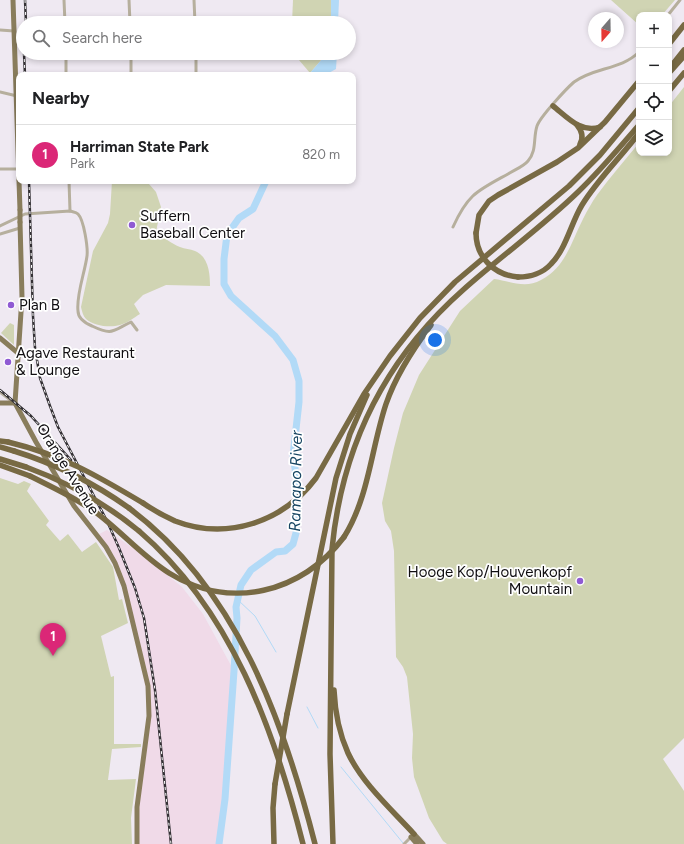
<!DOCTYPE html>
<html lang="en">
<head>
<meta charset="utf-8">
<style>
	:root { --surface:#fff; --page:#f6f6f6; --text:#202124; --muted:#757577; --line:#e0e0e0; --accent:#db2777 }
	body { margin:0; font-family:Figtree,sans-serif; background:var(--page); color:var(--text) }
	.controls { position:absolute; right:12px; top:12px; display:grid; overflow:hidden; border-radius:8px; box-shadow:0 2px 6px #0003 }
	.controls button { width:36px; height:36px; display:grid; place-items:center; padding:0; border:0; border-bottom:1px solid var(--line); background:var(--surface); color:var(--text); font:20px sans-serif }
	.compass { position:absolute; left:588px; top:12px; width:36px; height:36px; border-radius:50%; background:var(--surface); box-shadow:0 2px 6px #0003; rotate:200deg }
	.you { position:absolute; left:435px; top:340px; width:14px; height:14px; margin:-10px; border:3px solid #fff; border-radius:50%; background:#1a73e8; box-shadow:0 0 0 6px #1a73e833 }
	.badge { display:grid; place-items:center; width:26px; height:26px; border-radius:50%; background:var(--accent); color:#fff; font-size:13px; font-weight:700 }
	.pin { position:absolute; translate:-50% -33px; filter:drop-shadow(0 1px 2px #0008) }
	.pin::after { content:''; position:absolute; top:21px; width:14px; height:12px; background:inherit; clip-path:polygon(0 0,100% 0,50% 100%) }
	.list { margin:0; padding:0; list-style:none }
	h2 { display:flex; justify-content:space-between; align-items:center; height:52px; margin:0; padding:0 16px; font-size:17px }
	h2 small { font-size:13px; font-weight:400; color:var(--muted) }
	.list li { display:grid; grid-template-columns:26px 1fr auto; gap:12px; align-items:center; box-sizing:border-box; height:60px; padding:0 16px; border-top:1px solid var(--line) }
	.list b { display:block; font-size:15px; white-space:nowrap }
	.list p { margin:0; font-size:13px; white-space:nowrap; color:var(--muted) }
	.list em { font-size:13px; font-style:normal; color:var(--muted) }
	.icon { flex:none; width:22px; height:22px; fill:none; stroke:currentColor; stroke-width:2; stroke-linecap:round; stroke-linejoin:round }
	.map { position:relative; flex:none; width:684px; height:844px; overflow:hidden }
	.search { position:absolute; background:var(--surface); box-shadow:0 2px 6px #0003; left:16px; top:16px; width:340px; height:44px; display:flex; align-items:center; gap:10px; box-sizing:border-box; padding:0 14px; border-radius:22px; color:var(--muted); font-size:15px }
	.panel { position:absolute; background:var(--surface); box-shadow:0 2px 6px #0003; left:16px; top:72px; width:340px; height:112px; border-radius:8px }
	.map>svg:first-child { display:block }
	.industrial { fill:#f0dae8 }
	.green { fill:#d0d4b3 }
	.water { fill:#b2daf7 }
	.lines { fill:none; stroke-linecap:round; stroke-linejoin:round }
	.stream { stroke:#b2daf7; stroke-width:1 }
	.river { stroke:#b2daf7; stroke-width:7 }
	.street { stroke:#b6af9d; stroke-width:3 }
	.primary { stroke:#897d5c; stroke-width:5 }
	.highway { stroke:#786a44; stroke-width:5.5 }
	.rail-casing { stroke:#333034; stroke-width:2.5 }
	.rail { stroke:#fff; stroke-width:1; stroke-dasharray:3; stroke-linecap:butt }
	.primary-bridge { stroke:#897d5c; stroke-width:5 }
	.highway-bridge { stroke:#786a44; stroke-width:5.5 }
	.poi-dot { fill:#8f5ad3; stroke:#fff; stroke-width:1.5 }
	.labels { text-anchor:middle; stroke-width:3.5; stroke-linejoin:round; paint-order:stroke }
	.poi-label { font-size:15px; fill:#100e11; stroke:#fff; text-anchor:start }
	.street-label { font-size:15px; fill:#100e11; stroke:#fff }
	.water-label { font-size:16px; font-style:italic; fill:#164562; stroke:#fff }
</style>
</head>
<body>
<div class="map">
<svg width="684" height="844" viewBox="0 0 684 844">
	<rect width="100%" height="100%" fill="#efe9f2"/>
	<polygon class="industrial" points="107,530 141,554 182,587 203,614 234,671 225,799 219,844 137,844 136,826 149,702 119,573 97,535"/>
	<g class="green">
		<polygon points="293,0 331,0 331,23 292,23"/>
		<polygon points="611,0 675,0 662,15 639,15 639,25"/>
		<polygon points="293,53 325,53 323,58 310,73"/>
		<path d="M 684,87 L 684,738 L 663,759 L 684,791 L 684,844 L 447,844 L 443,841 L 429,818 L 414,777 L 412,758 L 413,734 L 407,677 L 403,667 L 396,657 L 394,551 L 391,531 L 385,521 L 382,503 L 394,448 L 403,413 L 419,375 L 460,311 L 494,279 C 510,281 525,289 541,280 C 566,267 571,242 583,219 C 587,211 592,202 597,195 C 610,177 625,160 639,143 L 639,153 L 669,153 L 669,106 Z"/>
		<path d="M 112,181 L 144,181 L 149,184 L 156,192 L 161,207 L 156,232 C 163,237 172,244 180,247 C 185,249 190,249 195,251 C 209,257 210,274 210,286 L 166,285 L 143,295 L 134,304 L 140,314 C 133,318 128,323 120,325 C 110,328 94,326 86,319 C 83,316 82,311 81,307 L 93,251 L 108,223 L 110,214 Z"/>
		<polygon points="10,323 14,325 14,345 1,333"/>
		<polygon points="0,478 18,484 24,481 31,484 27,491 49,521 46,525 60,541 68,534 82,552 96,542 113,567 119,600 122,599 128,623 101,636 111,677 114,676 114,744 141,744 141,747 112,749 108,780 136,779 131,818 132,844 0,844"/>
	</g>
	<g class="water">
		<polygon points="331,0 339,0 338,23 331,23"/>
		<polygon points="325,53 337,53 336,69 325,75 312,75 310,73 323,58"/>
	</g>
	<g class="lines">
		<g class="stream">
			<polyline points="238,600 255,616 276,652"/>
			<polyline points="307,707 318,728"/>
			<polyline points="341,767 403,843"/>
		</g>
		<polyline class="river" points="219,844 225,799 234,671 237,618 236,607 241,585 251,570 276,552 285,551 293,544 296,533 298,487 293,456 299,402 299,381 293,360 275,336 231,296 224,284 224,259 227,235 239,218 253,209 266,181"/>
		<g class="street">
			<polyline points="64,0 65,23"/>
			<polyline points="129,0 130,23"/>
			<polyline points="194,0 195,23"/>
			<polyline points="668,15 680,0"/>
			<polyline points="0,30 14,31"/>
			<polyline points="66,53 66,75"/>
			<polyline points="131,53 131,75"/>
			<polyline points="196,53 196,75"/>
			<polyline points="0,92 17,96"/>
			<polyline points="0,169 19,169"/>
			<polyline points="69,181 70,211"/>
			<path d="M 0,226 L 25,214 L 70,211 C 73,212 76,212 78,214 C 84,220 88,248 87,256 C 85,272 76,295 78,311 C 78,318 85,323 92,326 C 113,336 112,331 131,322 L 137,330"/>
			<path d="M 453,227 C 468,194 477,191 508,174 C 514,170 523,167 528,161 C 537,151 533,138 537,126 C 540,117 566,89 574,82 C 594,67 621,70 639,52"/>
			<polyline points="0,234 20,228"/>
			<polyline points="0,392 13,402"/>
			<polyline points="404,844 411,837"/>
		</g>
		<g class="primary">
			<polyline points="13,0 19,180"/>
			<polyline points="19,181 20,210"/>
			<polyline points="20,222 22,297 15,403 36,442 74,506 106,547 115,563 124,586 148,686 149,716 137,807 137,844"/>
			<polyline points="0,338 18,353"/>
			<polyline points="0,403 15,403"/>
			<polyline points="414,834 423,844"/>
			<polyline points="411,837 417,844"/>
		</g>
		<g class="highway">
			<polyline points="669,44 684,25"/>
			<polyline points="669,69 684,50"/>
			<polyline points="669,73 684,56"/>
			<polyline points="669,91 684,73"/>
			<path d="M 553,106 C 566,116 581,134 600,127"/>
			<path d="M 577,125 C 582,131 584,137 580,144"/>
			<polyline points="476,233 479,215 489,201 498,195 557,162 578,148 605,122 639,81"/>
			<path d="M 518,277 C 530,277 543,273 551,264 C 566,249 571,223 582,205 C 598,179 621,157 639,133"/>
			<polyline points="0,441 8,442"/>
			<polyline points="0,447 14,451"/>
			<polyline points="0,459 26,467"/>
			<polyline points="0,465 30,476"/>
			<path d="M 143,503 C 153,510 164,516 175,521 C 227,541 283,522 316,478 L 364,394 L 390,356 L 420,318 L 455,282 L 569,186 L 600,155 L 639,108"/>
			<path d="M 129,508 C 236,588 283,719 315,844"/>
			<path d="M 139,531 C 231,610 274,729 303,844"/>
			<path d="M 344,537 C 369,497 371,449 386,404 C 396,375 413,349 431,325"/>
			<path d="M 334,690 C 335,712 339,733 348,753 C 362,783 392,810 414,834"/>
			<polyline points="287,714 336,478 350,434 367,395"/>
			<polyline points="274,844 273,808 275,784"/>
			<path d="M 333,844 L 330,754 L 332,549 C 342,445 385,359 463,290 C 501,256 542,227 578,192 C 600,171 619,148 639,125"/>
		</g>
		<defs>
			<g id="rail">
				<polyline points="25,0 26,23"/>
				<polyline points="24,53 25,75"/>
				<polyline points="29,181 33,316 35,348 40,378 50,406 58,427 107,521 119,548 135,588 144,618 155,690 171,844"/>
				<polyline points="0,390 31,416 71,460"/>
			</g>
		</defs>
		<use href="#rail" class="rail-casing"/>
		<use href="#rail" class="rail"/>
		<polyline class="primary-bridge" points="20,210 20,222"/>
		<g class="highway-bridge">
			<path d="M 476,233 C 476,257 494,275 518,277"/>
			<path d="M 8,442 C 62,455 96,475 143,503"/>
			<path d="M 14,451 C 56,464 94,483 129,508"/>
			<path d="M 26,467 C 67,482 105,503 139,531"/>
			<path d="M 30,476 C 52,487 74,497 94,511 C 120,530 142,556 169,573 C 230,611 302,593 344,537"/>
			<polyline points="275,784 287,714"/>
		</g>
	</g>
	<g class="poi-dot">
		<circle cx="132" cy="225" r="4"/>
		<circle cx="11" cy="305" r="4"/>
		<circle cx="8" cy="362" r="4"/>
		<circle cx="580" cy="581" r="4"/>
	</g>
	<g class="labels">
		<g class="poi-label">
			<text x="140" y="221">Suffern<tspan x="140" dy="17">Baseball Center</tspan></text>
			<text x="19" y="310">Plan B</text>
			<text x="16" y="358">Agave Restaurant<tspan x="16" dy="17">&amp; Lounge</tspan></text>
			<text x="572" y="577" text-anchor="end">Hooge Kop/Houvenkopf<tspan x="572" dy="17">Mountain</tspan></text>
		</g>
		<g class="street-label">
			<text transform="translate(68 469) rotate(58)" y="5">Orange Avenue</text>
		</g>
		<g class="water-label">
			<text transform="translate(295 481) rotate(-89)" y="6">Ramapo River</text>
		</g>
	</g>
</svg>
<div class="controls">
<button>+</button>
<button>−</button>
<button><svg class="icon" aria-label="locate" viewBox="0 0 24 24"><circle cx="12" cy="12" r="6"/><path d="M12 2v4M12 18v4M2 12h4M18 12h4"/></svg></button>
<button><svg class="icon" aria-label="layers" viewBox="0 0 24 24"><path d="M12 4l9 5-9 5-9-5zM3 14l9 5 9-5"/></svg></button>
</div>
<svg class="compass" viewBox="-18 -18 36 36"><path d="M0-13l5 13h-10z" fill="#e53935"/><path d="M0 13l5-13h-10z" fill="#757577"/></svg>
<div class="you"></div>
<div class="pin badge" style="left:53px;top:656px">1</div>
<div class="search"><svg class="icon" aria-label="search" viewBox="0 0 24 24"><circle cx="10" cy="10" r="6"/><path d="M15 15l6 6"/></svg>Search here</div>
<section class="panel">
<h2>Nearby<small></small></h2>
<ul class="list">
<li><span class="badge">1</span><div><b>Harriman State Park</b><p>Park</p></div><em>820 m</em></li>
</ul>
</section>
</div>
</body>
</html>
